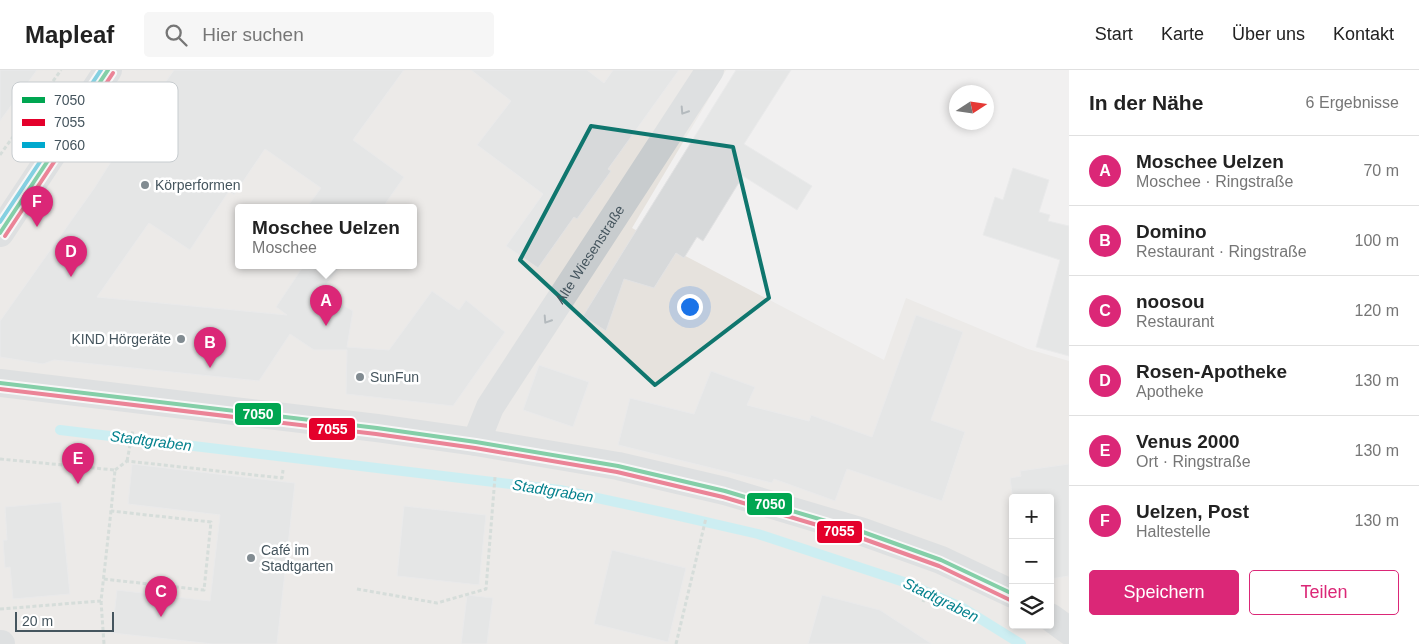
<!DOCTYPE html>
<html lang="de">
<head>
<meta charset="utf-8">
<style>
	:root { --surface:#fff; --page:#f6f6f6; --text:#222; --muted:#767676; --line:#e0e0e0; --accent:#db2777 }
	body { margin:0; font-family:Helvetica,sans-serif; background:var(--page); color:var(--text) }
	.controls { position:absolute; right:15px; bottom:15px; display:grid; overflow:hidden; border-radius:5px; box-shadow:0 2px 8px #0003 }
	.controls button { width:45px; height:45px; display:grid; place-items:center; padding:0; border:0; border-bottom:1px solid var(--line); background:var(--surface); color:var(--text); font:25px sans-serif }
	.compass { position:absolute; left:949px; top:15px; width:45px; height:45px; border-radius:50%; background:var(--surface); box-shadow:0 2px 8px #0003; rotate:78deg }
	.scale { position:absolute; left:15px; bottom:12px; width:99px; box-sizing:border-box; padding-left:5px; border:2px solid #45555e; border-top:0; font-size:14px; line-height:18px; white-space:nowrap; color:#45555e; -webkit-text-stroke:4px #fff; paint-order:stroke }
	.you { position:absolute; left:689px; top:236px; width:18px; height:18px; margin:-12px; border:4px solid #fff; border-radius:50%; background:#1a73e8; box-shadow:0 0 0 8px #1a73e833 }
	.badge { display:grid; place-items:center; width:32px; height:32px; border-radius:50%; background:var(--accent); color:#fff; font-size:16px; font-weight:700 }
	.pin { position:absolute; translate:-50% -41px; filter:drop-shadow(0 1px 2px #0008) }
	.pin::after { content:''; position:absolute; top:26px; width:18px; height:15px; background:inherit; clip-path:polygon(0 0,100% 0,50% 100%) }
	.popup { position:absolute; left:235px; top:134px; width:182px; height:65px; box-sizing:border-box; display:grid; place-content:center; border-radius:5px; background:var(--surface); filter:drop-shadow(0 1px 4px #0005); font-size:16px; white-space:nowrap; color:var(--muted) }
	.popup b { font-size:19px; color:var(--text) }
	.popup::after { content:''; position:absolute; left:50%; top:100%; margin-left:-10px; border:10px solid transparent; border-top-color:var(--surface) }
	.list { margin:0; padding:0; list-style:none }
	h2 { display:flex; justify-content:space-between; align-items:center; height:65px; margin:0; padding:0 20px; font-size:21px }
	h2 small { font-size:16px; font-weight:400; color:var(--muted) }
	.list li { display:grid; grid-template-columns:32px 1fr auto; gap:15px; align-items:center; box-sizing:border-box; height:70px; padding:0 20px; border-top:1px solid var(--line) }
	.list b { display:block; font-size:19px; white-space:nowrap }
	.list p { margin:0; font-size:16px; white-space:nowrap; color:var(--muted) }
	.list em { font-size:16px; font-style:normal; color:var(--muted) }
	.actions { display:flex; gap:10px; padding:15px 20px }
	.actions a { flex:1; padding:11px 0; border:1px solid var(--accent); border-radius:5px; text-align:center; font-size:18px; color:var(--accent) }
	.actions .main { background:var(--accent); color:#fff }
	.icon { flex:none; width:28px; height:28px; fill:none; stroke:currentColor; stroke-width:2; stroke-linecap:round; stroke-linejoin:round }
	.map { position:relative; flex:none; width:1069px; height:574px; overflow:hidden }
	header { display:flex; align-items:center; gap:30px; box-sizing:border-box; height:70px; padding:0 25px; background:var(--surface); border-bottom:1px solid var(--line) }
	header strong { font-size:24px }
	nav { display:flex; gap:28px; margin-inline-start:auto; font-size:18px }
	.search { width:350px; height:45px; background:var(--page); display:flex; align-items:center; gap:12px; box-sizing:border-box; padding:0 18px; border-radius:5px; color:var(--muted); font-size:19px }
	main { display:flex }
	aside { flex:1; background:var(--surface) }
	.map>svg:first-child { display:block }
	.commercial { fill:#e6e2dd; fill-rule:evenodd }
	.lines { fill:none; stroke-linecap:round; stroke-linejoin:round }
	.stream { stroke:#a3ecf3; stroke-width:10 }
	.building { fill:#d7d9da; stroke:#e2e2e3 }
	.path { stroke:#b6c6bf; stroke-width:3; stroke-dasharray:4 2.5; stroke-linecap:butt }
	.minor { stroke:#c8ccce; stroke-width:28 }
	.bus-1-casing { stroke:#fff; stroke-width:8 }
	.bus-2-casing { stroke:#fff; stroke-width:8 }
	.bus-3-casing { stroke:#fff; stroke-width:8 }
	.bus-1 { stroke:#00a651; stroke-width:4 }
	.bus-2 { stroke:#e4002b; stroke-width:4 }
	.bus-3 { stroke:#00a9ce; stroke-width:4 }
	.oneway { stroke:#6c7980 }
	.marked { fill:none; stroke:#0f766e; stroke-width:4; stroke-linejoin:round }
	.poi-dot { fill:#818b91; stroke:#fff; stroke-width:2 }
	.labels { text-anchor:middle; stroke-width:5; stroke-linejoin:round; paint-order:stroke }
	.poi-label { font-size:14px; fill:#45555e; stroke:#fff; text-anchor:start }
	.street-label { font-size:14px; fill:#45555e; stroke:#fff }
	.water-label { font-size:15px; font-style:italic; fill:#04818d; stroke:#fff }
	.key { fill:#fff; stroke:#c7cccf; stroke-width:1 }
	.key-label { font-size:14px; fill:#45555e }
	.line-badge { stroke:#fff; stroke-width:2 }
	.badge-label { font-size:14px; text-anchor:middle; font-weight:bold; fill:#fff }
</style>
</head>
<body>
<header>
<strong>Mapleaf</strong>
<div class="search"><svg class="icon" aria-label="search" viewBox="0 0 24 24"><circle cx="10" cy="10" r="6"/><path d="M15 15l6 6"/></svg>Hier suchen</div>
<nav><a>Start</a><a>Karte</a><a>Über uns</a><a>Kontakt</a></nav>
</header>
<main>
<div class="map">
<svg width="1069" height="574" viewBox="0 0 1069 574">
	<rect width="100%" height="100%" fill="#f1f0f0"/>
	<path class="commercial" d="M 0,0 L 726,0 L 632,158 L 884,290 L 906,228 L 1028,279 L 1069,291 L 1069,574 L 0,574 ZM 238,137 L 414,137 L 414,195 L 238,195 ZM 1013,428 L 1050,428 L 1050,555 L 1013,555 Z"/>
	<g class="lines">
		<polyline class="stream" points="60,360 560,420 671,444 758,464 907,513 963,538 1021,574"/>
	</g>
	<g class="building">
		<polygon points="0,0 37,0 0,51"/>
		<polygon points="174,0 404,0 353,70 404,107 383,137 307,137 321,118 265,79 234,125 229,121 190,180 149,153 97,227 287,245 276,237 304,195 341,195 321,222 353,241 347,277 389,280 432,221 459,240 466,230 505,262 453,336 346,324 347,280 314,280 290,264 259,311 54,290 43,294 0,287 0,251 95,117 122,74"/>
		<polygon points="471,0 587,0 604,13 613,0 679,0 608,99 611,101 577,149 574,147 538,198 506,176 543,124 477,75 511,31"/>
		<polygon points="736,0 791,0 744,74 812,116 797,140 743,106 703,171 697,167 684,188 676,183 654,218 624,209 606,261 583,246"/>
		<polygon points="1013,98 1049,110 1039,142 1050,145 1048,151 1069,156 1069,286 1036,277 1060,190 983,165 995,127 1003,130"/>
		<polygon points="916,245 963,262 931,350 965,362 942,431 847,399 835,431 774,409 772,413 618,375 630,328 694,344 711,301 755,317 747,335 809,351 811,345 872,367"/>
		<polygon points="539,295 589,312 573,357 523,340"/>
		<polygon points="132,394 295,413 277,574 213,574 112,563 117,520 210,531 220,445 128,434"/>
		<polygon points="1069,394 1069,506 1050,509 1050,428 1013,428 1013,431 1010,408 1021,406 1020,401"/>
		<polygon points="61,432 70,524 13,529 10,497 5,498 3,470 7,470 5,437"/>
		<polygon points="404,436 486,445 479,515 397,506"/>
		<polygon points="612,480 686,498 668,572 594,554"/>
		<polygon points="467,525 493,528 487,574 461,574"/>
		<polygon points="822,525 880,540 932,574 808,574"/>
	</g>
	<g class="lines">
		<g class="path">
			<polyline points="0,85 61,0"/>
			<polyline points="0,389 115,400 111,441 211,452 204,520 103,509"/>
			<polyline points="127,391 133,360"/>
			<polyline points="115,400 127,391 282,408 283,400"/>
			<polyline points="357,519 437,533 486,519 495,407"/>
			<polyline points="101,531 104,574"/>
			<polyline points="923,532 928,518"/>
			<polyline points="0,539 101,531 111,441"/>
			<polyline points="676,574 706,448"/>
		</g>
		<g class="minor">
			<polyline points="0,163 108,0"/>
			<polyline points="0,313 377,358 476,372 618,396 725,421 863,462 941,490 1013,524"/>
			<path id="s1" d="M 476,372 L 490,337 L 710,0"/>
			<polyline points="1050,547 1069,561"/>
			<polyline points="0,574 1,574"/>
		</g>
		<defs>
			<g id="bus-1">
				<polyline points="0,163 108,0"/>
				<polyline points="0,313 377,358 476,372 618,396 725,421 863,462 941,490 1013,524"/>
			</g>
			<g id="bus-2">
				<polyline points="5,166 113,3"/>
				<polyline points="0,319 376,364 475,378 617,402 723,427 861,468 939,496 1010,530"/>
			</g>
			<polyline id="bus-3" points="0,152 101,0"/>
		</defs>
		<use href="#bus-1" class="bus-1-casing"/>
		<use href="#bus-2" class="bus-2-casing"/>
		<use href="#bus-3" class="bus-3-casing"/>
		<use href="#bus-1" class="bus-1"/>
		<use href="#bus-2" class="bus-2"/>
		<use href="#bus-3" class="bus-3"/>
	</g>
	<defs><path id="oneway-chevron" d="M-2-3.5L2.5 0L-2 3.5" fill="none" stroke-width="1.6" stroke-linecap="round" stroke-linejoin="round" transform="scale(1.25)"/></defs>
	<g class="oneway">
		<use href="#oneway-chevron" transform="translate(684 41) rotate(123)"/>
		<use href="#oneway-chevron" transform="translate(547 250) rotate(123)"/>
	</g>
	<path d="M0 0H1069V574H0ZM 591,56 L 733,77 L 769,228 L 655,315 L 520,190 Z" fill="#f1f0f0" fill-opacity=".55" fill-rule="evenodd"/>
	<path class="marked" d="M 591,56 L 733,77 L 769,228 L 655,315 L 520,190 Z"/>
	<g class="poi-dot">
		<circle cx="145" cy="115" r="5"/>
		<circle cx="181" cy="269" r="5"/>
		<circle cx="360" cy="307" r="5"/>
		<circle cx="251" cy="488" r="5"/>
	</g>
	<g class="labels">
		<g class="poi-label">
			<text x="155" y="120">Körperformen</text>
			<text x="171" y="274" text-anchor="end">KIND Hörgeräte</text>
			<text x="370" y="312">SunFun</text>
			<text x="261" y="485">Café im<tspan x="261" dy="16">Stadtgarten</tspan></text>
		</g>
		<g class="street-label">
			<text dy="5" stroke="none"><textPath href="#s1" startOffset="220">Alte Wiesenstraße</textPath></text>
		</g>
		<g class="water-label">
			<text transform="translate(151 371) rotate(7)" y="5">Stadtgraben</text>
			<text transform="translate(553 421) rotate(9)" y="5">Stadtgraben</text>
			<text transform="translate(941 530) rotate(26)" y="5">Stadtgraben</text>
		</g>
	</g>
	<rect x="12" y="12" width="166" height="80" rx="8" class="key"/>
	<rect x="22" y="27" width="23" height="6" fill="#00a651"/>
	<rect x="22" y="49" width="23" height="7" fill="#e4002b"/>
	<rect x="22" y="72" width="23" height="6" fill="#00a9ce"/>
	<g class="key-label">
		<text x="54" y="35">7050</text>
		<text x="54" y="57">7055</text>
		<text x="54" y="80">7060</text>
	</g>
	<g class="line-badge">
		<rect x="234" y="332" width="48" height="24" rx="5" fill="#00a651"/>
		<rect x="308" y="347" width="48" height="24" rx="5" fill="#e4002b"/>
		<rect x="746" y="422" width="47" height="24" rx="5" fill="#00a651"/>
		<rect x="816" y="450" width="47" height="24" rx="5" fill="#e4002b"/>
	</g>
	<g class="badge-label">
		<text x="258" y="349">7050</text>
		<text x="332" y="364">7055</text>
		<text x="770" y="439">7050</text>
		<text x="839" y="466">7055</text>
	</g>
</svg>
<div class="controls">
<button>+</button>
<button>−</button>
<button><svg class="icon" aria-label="layers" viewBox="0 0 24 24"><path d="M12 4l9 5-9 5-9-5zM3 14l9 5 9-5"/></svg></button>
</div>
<svg class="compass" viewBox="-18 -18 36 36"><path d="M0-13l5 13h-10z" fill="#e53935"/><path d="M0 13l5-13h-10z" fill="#767676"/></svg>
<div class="scale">20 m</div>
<div class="you"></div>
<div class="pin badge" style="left:326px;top:256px">A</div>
<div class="popup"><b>Moschee Uelzen</b>Moschee</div>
<div class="pin badge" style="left:210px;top:298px">B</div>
<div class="pin badge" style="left:161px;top:547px">C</div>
<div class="pin badge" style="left:71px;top:207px">D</div>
<div class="pin badge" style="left:78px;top:414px">E</div>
<div class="pin badge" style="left:37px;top:157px">F</div>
</div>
<aside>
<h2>In der Nähe<small>6 Ergebnisse</small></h2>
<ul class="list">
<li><span class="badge">A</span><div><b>Moschee Uelzen</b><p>Moschee · Ringstraße</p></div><em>70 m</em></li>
<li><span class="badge">B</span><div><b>Domino</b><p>Restaurant · Ringstraße</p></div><em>100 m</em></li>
<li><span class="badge">C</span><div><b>noosou</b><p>Restaurant</p></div><em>120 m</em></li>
<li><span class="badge">D</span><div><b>Rosen-Apotheke</b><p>Apotheke</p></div><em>130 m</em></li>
<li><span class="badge">E</span><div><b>Venus 2000</b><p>Ort · Ringstraße</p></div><em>130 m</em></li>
<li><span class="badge">F</span><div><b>Uelzen, Post</b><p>Haltestelle</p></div><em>130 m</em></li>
</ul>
<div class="actions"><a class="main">Speichern</a><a>Teilen</a></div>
</aside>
</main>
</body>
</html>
